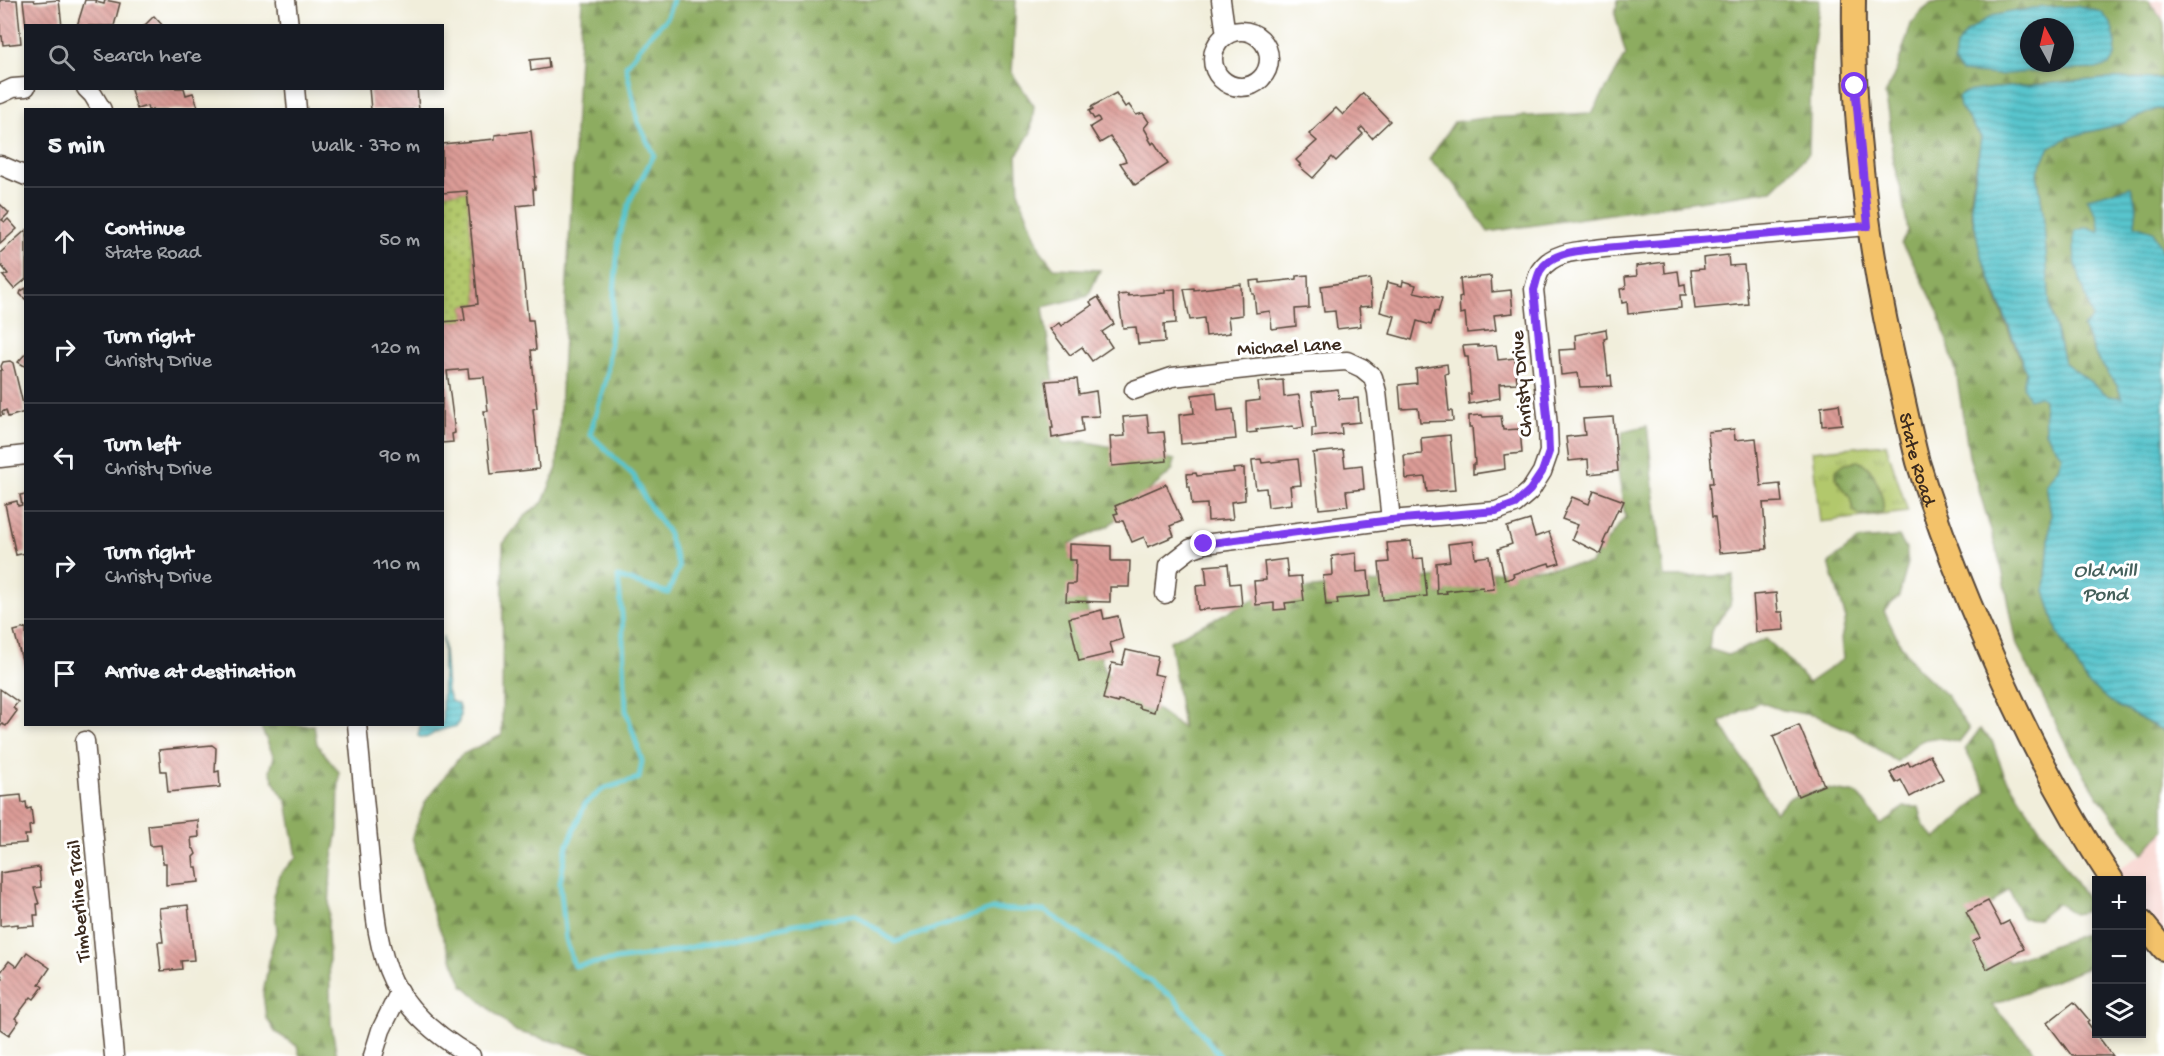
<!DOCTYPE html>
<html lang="en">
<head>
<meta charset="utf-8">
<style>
	:root { --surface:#171b24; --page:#242831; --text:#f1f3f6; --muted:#9ea1a6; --line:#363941 }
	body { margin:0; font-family:"Gochi Hand",sans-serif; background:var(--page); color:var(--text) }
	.controls { position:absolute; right:18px; bottom:18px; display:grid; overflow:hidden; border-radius:0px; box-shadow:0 3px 9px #0003 }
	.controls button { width:54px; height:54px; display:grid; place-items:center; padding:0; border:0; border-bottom:2px solid var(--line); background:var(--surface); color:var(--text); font:30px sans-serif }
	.compass { position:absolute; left:2020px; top:18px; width:54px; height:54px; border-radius:50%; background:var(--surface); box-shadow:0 3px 9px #0003; rotate:353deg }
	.stop { position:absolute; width:18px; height:18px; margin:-14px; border:4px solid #7c3aed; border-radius:50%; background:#fff }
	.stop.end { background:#7c3aed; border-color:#fff; box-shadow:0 2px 6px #0008 }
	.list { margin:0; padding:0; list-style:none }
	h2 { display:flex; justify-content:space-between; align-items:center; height:78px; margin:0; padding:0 24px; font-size:26px }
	h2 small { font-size:20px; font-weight:400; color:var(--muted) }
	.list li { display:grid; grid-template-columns:39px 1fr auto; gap:18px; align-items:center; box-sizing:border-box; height:108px; padding:0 24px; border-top:2px solid var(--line) }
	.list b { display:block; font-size:22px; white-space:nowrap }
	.list p { margin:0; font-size:20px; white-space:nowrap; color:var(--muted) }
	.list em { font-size:20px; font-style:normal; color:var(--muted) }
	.icon { flex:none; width:33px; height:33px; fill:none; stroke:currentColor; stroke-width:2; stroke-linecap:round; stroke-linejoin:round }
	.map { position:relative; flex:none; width:2164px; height:1056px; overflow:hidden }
	.search { position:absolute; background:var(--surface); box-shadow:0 3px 9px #0003; left:24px; top:24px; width:420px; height:66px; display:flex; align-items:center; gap:15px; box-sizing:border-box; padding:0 21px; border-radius:0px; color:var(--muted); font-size:22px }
	.panel { position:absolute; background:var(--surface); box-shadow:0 3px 9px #0003; left:24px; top:108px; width:420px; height:618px; border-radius:0px }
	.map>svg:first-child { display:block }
	.built { fill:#f7d0ca }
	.grass { fill:url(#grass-tufts); stroke:#767945; stroke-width:1.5 }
	.forest { fill:url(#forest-firs); stroke:#646b3f; stroke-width:1.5; fill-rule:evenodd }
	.park { fill:url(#park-dots); stroke:#767945; stroke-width:1.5 }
	.water { fill:url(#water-rules); stroke:#4a7876; stroke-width:1.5; fill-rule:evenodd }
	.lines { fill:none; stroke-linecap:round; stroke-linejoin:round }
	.stream { stroke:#58c5cd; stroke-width:5 }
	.building { fill:url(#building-back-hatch) }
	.minor-casing { stroke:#56473a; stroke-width:21 }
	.major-casing { stroke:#56473a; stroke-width:26 }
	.minor { stroke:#fff; stroke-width:18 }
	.major { stroke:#f3c26a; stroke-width:22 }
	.route { stroke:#7c3aed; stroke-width:8 }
	.labels { text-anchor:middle; stroke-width:6; stroke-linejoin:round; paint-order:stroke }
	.street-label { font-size:20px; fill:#3b2a1e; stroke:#fff }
	.water-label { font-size:21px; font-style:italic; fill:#45605b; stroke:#fff }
</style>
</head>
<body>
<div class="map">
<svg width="2164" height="1056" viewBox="0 0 2164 1056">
	<defs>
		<pattern id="grass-tufts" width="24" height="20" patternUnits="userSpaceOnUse" patternTransform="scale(1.5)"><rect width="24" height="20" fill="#b2c86c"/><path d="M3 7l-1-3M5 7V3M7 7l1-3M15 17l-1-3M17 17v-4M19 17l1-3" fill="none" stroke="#92a358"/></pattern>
		<pattern id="forest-firs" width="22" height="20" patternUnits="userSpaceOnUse" patternTransform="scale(1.5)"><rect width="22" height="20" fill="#8dac60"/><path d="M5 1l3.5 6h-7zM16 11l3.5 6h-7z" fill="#748c4f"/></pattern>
		<pattern id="park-dots" width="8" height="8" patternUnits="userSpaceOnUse" patternTransform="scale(1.5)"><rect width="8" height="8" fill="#b2c86c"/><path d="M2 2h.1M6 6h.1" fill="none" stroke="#92a358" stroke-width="1.8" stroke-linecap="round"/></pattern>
		<pattern id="water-rules" width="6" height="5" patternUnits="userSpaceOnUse" patternTransform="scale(1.5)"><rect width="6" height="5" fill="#58c5cd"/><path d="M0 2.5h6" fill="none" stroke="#4aa0a6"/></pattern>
		<pattern id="building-back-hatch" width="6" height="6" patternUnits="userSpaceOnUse" patternTransform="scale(1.5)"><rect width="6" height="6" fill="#dc9c97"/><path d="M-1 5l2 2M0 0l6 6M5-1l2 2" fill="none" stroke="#b47f7b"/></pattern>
	</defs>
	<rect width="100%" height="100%" fill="#fff"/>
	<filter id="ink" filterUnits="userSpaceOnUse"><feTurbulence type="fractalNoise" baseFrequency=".0167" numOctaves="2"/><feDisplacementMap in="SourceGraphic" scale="12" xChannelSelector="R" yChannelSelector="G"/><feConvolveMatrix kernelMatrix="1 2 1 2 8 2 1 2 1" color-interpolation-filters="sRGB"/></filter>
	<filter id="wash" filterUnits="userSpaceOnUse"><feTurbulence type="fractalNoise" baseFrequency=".008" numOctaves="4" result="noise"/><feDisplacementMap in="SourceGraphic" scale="24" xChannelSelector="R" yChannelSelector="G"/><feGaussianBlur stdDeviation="1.35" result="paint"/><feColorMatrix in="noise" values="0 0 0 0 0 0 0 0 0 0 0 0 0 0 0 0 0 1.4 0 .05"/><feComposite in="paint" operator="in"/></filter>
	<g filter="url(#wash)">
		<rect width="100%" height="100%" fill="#f1eedb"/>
		<g class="built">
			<polygon points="2141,0 2164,0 2164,18 2143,20"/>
			<polygon points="2164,830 2164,937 2142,910 2142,880 2117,880 2111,873 2143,854"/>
		</g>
		<polygon class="grass" points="1886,444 1908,512 1820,522 1812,451"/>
		<g class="forest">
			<path d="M 582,0 L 1016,0 L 1012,73 L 1034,106 L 1031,132 L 1017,155 L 1019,194 L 1041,251 L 1054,268 L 1100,270 L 1088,296 L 1043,307 L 1063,444 L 1083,441 L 1175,460 L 1172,471 L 1108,526 L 1069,544 L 1105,672 L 1183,728 L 1170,641 L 1268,592 L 1590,564 L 1625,517 L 1618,471 L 1623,431 L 1647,426 L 1664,577 L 1734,576 L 1730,606 L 1711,630 L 1709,649 L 1728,655 L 1766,639 L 1783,654 L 1808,683 L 1843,659 L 1841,638 L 1846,619 L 1829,563 L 1858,540 L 1899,537 L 1906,549 L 1908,563 L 1899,596 L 1884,611 L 1899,642 L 1917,668 L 1947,696 L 1969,729 L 1959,742 C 1927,733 1920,738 1897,762 L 1853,732 L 1817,716 L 1782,710 L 1759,702 L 1720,722 L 1775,812 L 1791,797 L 1827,789 L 1858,794 L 1881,825 L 1904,807 L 1919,807 L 1924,826 L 1936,839 L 1987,791 L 1965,749 L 1980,729 L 1992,741 L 2004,774 L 2094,910 L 2074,914 L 2058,903 L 2038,919 L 2022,918 L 2009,889 L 1976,918 L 2009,962 L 2086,933 L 2096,932 L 2096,960 L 2090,967 L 1992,1005 L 2039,1056 L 608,1056 L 515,1031 L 463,985 L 433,913 L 412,837 L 425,802 L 461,755 L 502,735 L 503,544 L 524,517 L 543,502 L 557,468 Z"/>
			<polygon points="1618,0 1820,0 1811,65 1809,153 1772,190 1488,232 1454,183 1429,160 1454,122 1485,118 1592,113 1626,55 1615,14"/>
			<path d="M 1961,0 L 2149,0 C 2152,10 2162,15 2164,25 L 2164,78 L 2104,79 L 1986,89 L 1960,107 L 1981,137 C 1978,159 1971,182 1971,205 C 1970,233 2024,383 2044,400 L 2045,432 L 2063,456 L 2058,468 L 2046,484 L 2051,514 L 2045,591 L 2058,633 L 2088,684 L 2117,706 L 2164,731 L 2164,830 L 2143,854 L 2104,805 L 2070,752 L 2017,645 L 2002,569 L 1969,456 L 1956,371 L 1938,311 L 1909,254 L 1901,244 L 1908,231 L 1901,190 L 1893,161 L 1889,114 L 1885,95 L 1897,68 L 1911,24 L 1922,11 L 1932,3 ZM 2029,27 L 2065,27 L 2065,63 L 2029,63 Z"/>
			<polygon points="2157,109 2164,110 2164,256 2153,231 2134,225 2137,206 2088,198 2097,215 2100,233 2080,281 2089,300 2092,318 2083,327 2097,358 2116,384 2123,398 2109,396 2064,362 2050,306 2043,211 2037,172 2050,147 2069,137 2124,123"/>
			<path d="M 1858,461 C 1861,463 1864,464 1867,466 C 1875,474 1887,502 1882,513 L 1861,516 L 1853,510 L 1850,497 L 1836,478 L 1836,470 L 1845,463 Z"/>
			<polygon points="260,725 314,725 317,744 339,772 338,830 331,868 328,927 331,1023 337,1056 300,1056 297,1046 275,1032 266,1017 263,994 271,950 277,930 273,895 281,873 297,857 287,802 276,786 270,771 274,757"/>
		</g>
		<polygon class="park" points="467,191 478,304 463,306 465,320 443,322 442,208 445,208 443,193"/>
		<g class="water">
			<path d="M 2077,6 L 2101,12 L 2111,23 L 2116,43 L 2115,57 L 2109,65 L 2096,69 L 2042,71 L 1998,75 L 1961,72 L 1954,62 L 1956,46 L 1967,32 L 1991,16 L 2033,8 ZM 2029,27 L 2065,27 L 2065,63 L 2029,63 Z"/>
			<path d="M 2164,78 L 2164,110 L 2157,109 L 2124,123 L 2069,137 L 2050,147 L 2037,173 L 2043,211 L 2050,306 L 2064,362 L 2109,396 L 2123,398 L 2116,384 L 2097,358 L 2083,327 L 2092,318 C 2086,288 2069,263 2075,231 L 2088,227 L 2100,232 L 2097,215 L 2087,198 L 2131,187 L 2137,206 L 2135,225 L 2153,231 L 2164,256 L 2164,731 L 2117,706 L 2088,684 L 2058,633 L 2045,591 L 2051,514 L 2046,484 L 2058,468 L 2062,456 L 2045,432 L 2044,400 L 2039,396 L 2029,399 L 2023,387 L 2026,371 L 1980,252 L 1971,206 L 1981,137 L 1960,107 L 1958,97 L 1966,92 L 1986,89 L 2104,79 Z"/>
			<path d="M 443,636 L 447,691 L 451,701 L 458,704 C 461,713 461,718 457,726 C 450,728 442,729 436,732 C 429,736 427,740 418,736 L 420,725 L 442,724 Z"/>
		</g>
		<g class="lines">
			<polyline class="stream" points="673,0 666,19 647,38 626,66 638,122 654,155 631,198 619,235 607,376 590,434 634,476 646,501 667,531 679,567 668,593 618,577 622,615 626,710 642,761 639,778 603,789 585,804 566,849 560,883 566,939 574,966 665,953 795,924 856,915 895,942 992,909 1045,911 1173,997 1220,1056"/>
		</g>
		<g id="blocks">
			<g class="building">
				<polygon points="0,0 17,0 21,43 3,45 2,36 0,36"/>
				<polygon points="23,0 34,0 35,2 59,0 62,26 26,26"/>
				<polygon points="85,0 97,0 96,2 104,4 105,0 120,3 114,26 77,26"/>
				<polygon points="154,16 163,26 144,26"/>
				<polygon points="548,58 549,68 531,71 530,60"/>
				<polygon points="137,88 184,88 186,95 193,93 198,107 190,110 148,110 147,106 137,109 131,90"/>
				<polygon points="369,88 417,88 419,110 371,110"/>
				<polygon points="1116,93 1125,107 1129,105 1136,115 1143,113 1149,122 1144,128 1150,138 1149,139 1152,144 1154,142 1168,164 1135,185 1120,163 1126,161 1123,155 1110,137 1100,143 1090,127 1100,121 1098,117 1094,119 1089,111 1093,109 1091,107"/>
				<polygon points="1363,93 1390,121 1372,138 1362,127 1359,130 1363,134 1336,161 1332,157 1313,178 1299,166 1301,165 1296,160 1317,141 1309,134 1336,108 1343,115"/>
				<polygon points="531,131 536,177 534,177 535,189 533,189 534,204 517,206 528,320 533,320 536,350 531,350 537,408 533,409 539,469 491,474 484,411 488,411 484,377 469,378 468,369 447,371 455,433 452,434 453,442 442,443 442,322 465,320 463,306 478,304 467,191 442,193 442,144 495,139 495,135"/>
				<polygon points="0,204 9,213 2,220 5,222 8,219 17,229 0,244"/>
				<polygon points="26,230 26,279 14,289 3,276 8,274 2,266 0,268 0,253"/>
				<polygon points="1728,255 1729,266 1744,265 1748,304 1695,309 1691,270 1704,269 1703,258"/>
				<polygon points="1664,262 1665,273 1678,271 1680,285 1685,284 1686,295 1680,295 1681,308 1628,314 1627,302 1622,303 1620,289 1626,288 1625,277 1637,276 1636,266"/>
				<polygon points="1308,275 1309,308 1295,309 1296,326 1272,329 1270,311 1256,313 1254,294 1252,294 1250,281 1260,280 1260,283 1297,279 1297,276"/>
				<polygon points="1491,276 1492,292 1511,290 1513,313 1494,315 1496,330 1467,333 1465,313 1460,314 1459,298 1462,297 1460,279"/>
				<polygon points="1370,279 1372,306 1359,307 1361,326 1337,329 1335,311 1324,312 1321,286"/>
				<polygon points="1403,281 1416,285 1414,292 1442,298 1438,312 1435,311 1431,325 1417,321 1412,340 1390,334 1395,316 1380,312 1387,282 1402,286"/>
				<polygon points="1241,284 1242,315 1228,317 1230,333 1206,336 1204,318 1190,320 1184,289 1194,288 1194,290"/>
				<polygon points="26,288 26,300 20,294 21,291"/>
				<polygon points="1175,289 1176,323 1164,324 1165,342 1138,344 1136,327 1123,328 1118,295 1128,294 1128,296 1165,293 1165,290"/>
				<polygon points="1098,297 1114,324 1102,332 1112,347 1092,361 1082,347 1070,355 1050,329 1059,323 1061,326 1092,305 1090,302"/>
				<polygon points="1606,329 1607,338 1604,339 1608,376 1611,375 1612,386 1580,387 1578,373 1561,375 1559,350 1576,349 1575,335"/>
				<polygon points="1478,345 1478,347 1496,345 1498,360 1515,358 1517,383 1499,384 1500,398 1469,404 1468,394 1471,394 1468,357 1465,357 1463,346"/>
				<polygon points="26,353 26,367 18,362"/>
				<polygon points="10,361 13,363 25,412 8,417 6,410 2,412 3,415 0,416 0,371 2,370 1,366 3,362"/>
				<polygon points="1447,364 1448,373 1445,374 1449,411 1452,411 1453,421 1420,422 1418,408 1401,409 1399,385 1417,383 1416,369"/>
				<polygon points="1077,379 1079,394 1096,391 1099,416 1081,417 1083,432 1052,438 1051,428 1053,428 1046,381"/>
				<polygon points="1283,380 1284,397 1299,395 1304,427 1294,429 1293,426 1256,430 1257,432 1247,433 1246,402 1260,400 1258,382"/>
				<polygon points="1338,389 1339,399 1358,398 1360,422 1341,424 1342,434 1312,437 1312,428 1316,428 1312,392"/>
				<polygon points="1216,392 1218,411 1233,409 1236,439 1181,444 1179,415 1194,413 1192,395"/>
				<polygon points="1839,404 1842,424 1822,426 1821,407"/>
				<polygon points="1147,415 1149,433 1164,432 1167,461 1112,466 1110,437 1125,436 1123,417"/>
				<polygon points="1482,415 1483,417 1501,416 1503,430 1520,429 1522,453 1504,455 1505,469 1473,474 1473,464 1475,464 1472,427 1469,427 1469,416"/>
				<polygon points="1613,417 1618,471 1589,474 1588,459 1569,461 1566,437 1585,435 1583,419"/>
				<polygon points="1734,429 1735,440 1756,438 1761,486 1780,484 1782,502 1763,503 1767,549 1719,553 1715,517 1712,517 1709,483 1713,483 1708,432"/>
				<polygon points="1450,435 1455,490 1427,492 1425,477 1406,479 1404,455 1422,454 1421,438"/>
				<polygon points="1343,450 1345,467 1362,465 1364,489 1346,491 1348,506 1319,509 1313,453"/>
				<polygon points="1261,459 1262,463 1298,459 1301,485 1290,486 1292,504 1268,507 1266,488 1256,489 1252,462 1252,460"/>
				<polygon points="1244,468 1245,500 1231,502 1233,519 1208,521 1207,504 1192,505 1190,487 1188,487 1187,474 1196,473 1197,476 1234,472 1233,469"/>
				<polygon points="1166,484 1182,521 1170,526 1174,536 1148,547 1144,537 1132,542 1123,521 1117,521 1114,514 1118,513 1115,506"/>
				<polygon points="1594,490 1624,501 1620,510 1618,509 1603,543 1605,544 1601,554 1572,539 1578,525 1562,519 1572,497 1589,504"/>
				<polygon points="26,494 26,553 16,555 5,504 17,501 18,506 22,505 20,495"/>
				<polygon points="1530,520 1535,537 1549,532 1560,563 1550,566 1549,563 1513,574 1514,577 1505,580 1498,549 1512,544 1507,527"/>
				<polygon points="1411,541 1413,559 1423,558 1427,596 1383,600 1379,563 1389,562 1387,543"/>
				<polygon points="1473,541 1475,558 1489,556 1494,589 1484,590 1483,587 1446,591 1447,593 1437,594 1436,563 1450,561 1448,544"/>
				<polygon points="1069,544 1111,546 1111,561 1130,561 1129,587 1110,587 1110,602 1066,601 1067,584 1075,584 1076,560 1069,560"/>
				<polygon points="1356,553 1357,572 1368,571 1370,596 1337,599 1338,604 1326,605 1323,576 1333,575 1332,556"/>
				<polygon points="1286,559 1288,577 1301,576 1304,601 1285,603 1286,609 1274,610 1274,603 1256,605 1254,581 1266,580 1264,562"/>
				<polygon points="1228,564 1230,584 1240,583 1242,606 1198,610 1196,586 1207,585 1205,566"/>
				<polygon points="1776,593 1778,612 1783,612 1785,630 1756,632 1753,595"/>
				<polygon points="1102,610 1104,619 1118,616 1123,639 1110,643 1113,653 1079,661 1069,618"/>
				<polygon points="26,628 26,671 25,671 14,631"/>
				<polygon points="1126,650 1158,657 1154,674 1163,676 1154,712 1139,708 1139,705 1118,700 1118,703 1103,699 1112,663 1122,665"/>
				<polygon points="0,689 18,702 13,708 17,711 6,726 2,724 0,727"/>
				<polygon points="1799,725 1824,785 1798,796 1773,736"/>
				<polygon points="212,745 216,748 215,772 219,771 220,787 168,792 166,771 161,771 159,750"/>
				<polygon points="1930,755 1943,779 1910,797 1901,780 1896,783 1890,773 1908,762 1910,766"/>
				<polygon points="21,795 22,803 26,802 27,809 31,808 33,825 29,826 30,835 25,835 26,843 0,845 0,797"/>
				<polygon points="198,820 199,837 191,838 192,848 194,849 196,854 193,857 194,867 197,867 199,882 166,885 166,863 163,863 161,845 150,846 148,825"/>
				<polygon points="39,867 41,887 34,888 39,904 37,904 38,915 34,915 35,926 18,927 18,924 0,926 0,873"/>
				<polygon points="1988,901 2001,925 2009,921 2024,949 1987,969 1972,942 1980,938 1966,912"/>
				<polygon points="188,905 194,960 181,961 182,969 161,971 158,942 163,942 159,908"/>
				<polygon points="27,952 50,968 39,984 43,987 34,999 31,997 15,1018 19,1021 9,1035 0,1029 0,982 3,978 0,973 9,961 17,967"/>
				<polygon points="2074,1002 2089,1020 2087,1022 2113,1056 2072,1056 2047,1023"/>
			</g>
		</g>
	</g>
	<g filter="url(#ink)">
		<use href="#blocks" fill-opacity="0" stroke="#56473a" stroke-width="1.5"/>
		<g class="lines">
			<defs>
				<g id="minor">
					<polyline points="286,0 289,26"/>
					<polyline points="1221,0 1226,35"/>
					<circle cx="1241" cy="59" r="28"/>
					<polyline points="86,88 93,95 102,110"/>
					<polyline points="295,88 297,110"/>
					<polyline points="0,94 13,88 26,87"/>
					<polyline points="0,165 26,176"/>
					<polyline points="1134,390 1172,377 1282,365 1347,361 1362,368 1373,377 1377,392 1391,520"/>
					<polyline points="0,458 26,455"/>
					<path d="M 1165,594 L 1168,566 L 1190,549 L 1204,544 L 1391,520 L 1496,511 L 1515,504 L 1530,491 L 1542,472 L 1549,452 L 1548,426 L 1534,289 C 1536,284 1537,276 1540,271 C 1553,250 1583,251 1604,248 L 1868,226"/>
					<path d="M 357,724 C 361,770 366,815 370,861 C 374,901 375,944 393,981 C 410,1014 440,1038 471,1056"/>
					<polyline points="85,741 114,1056"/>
					<polyline points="373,1056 381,1030 400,991"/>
				</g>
				<g id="major">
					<path id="s1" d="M 1854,0 C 1852,133 1870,264 1902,393 C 1907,416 1912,439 1918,462 C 1936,521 1959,580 1984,637 C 2020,722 2061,804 2112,880"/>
					<polyline points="2142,922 2164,949"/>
				</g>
			</defs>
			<use href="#minor" class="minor-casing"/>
			<use href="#major" class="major-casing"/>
			<use href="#minor" class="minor"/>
			<use href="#major" class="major"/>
		</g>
	</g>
	<g class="lines" filter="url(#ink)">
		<path class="route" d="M 1204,544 L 1391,520 L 1496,511 L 1515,504 L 1530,490 L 1542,472 L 1549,452 L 1548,426 L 1534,290 C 1536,284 1537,277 1540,271 C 1552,250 1583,251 1604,248 L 1868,226 L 1855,86"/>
	</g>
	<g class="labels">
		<g class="street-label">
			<text transform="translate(1289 345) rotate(-3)" y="7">Michael Lane</text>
			<text transform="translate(1520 384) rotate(-95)" y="7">Christy Drive</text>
			<text dy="7" stroke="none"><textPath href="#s1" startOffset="465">State Road</textPath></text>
			<text transform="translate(77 901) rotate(-95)" y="7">Timberline Trail</text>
		</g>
		<g class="water-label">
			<text x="2105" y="576">Old Mill<tspan x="2105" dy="24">Pond</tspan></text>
		</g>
	</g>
</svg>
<div class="controls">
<button>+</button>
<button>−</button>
<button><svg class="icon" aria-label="layers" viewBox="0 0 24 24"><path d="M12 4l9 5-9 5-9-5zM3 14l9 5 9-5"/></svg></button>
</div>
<svg class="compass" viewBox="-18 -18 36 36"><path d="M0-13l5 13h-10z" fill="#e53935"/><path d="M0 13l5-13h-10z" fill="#9ea1a6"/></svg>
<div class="stop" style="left:1855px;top:86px"></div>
<div class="stop end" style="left:1204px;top:544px"></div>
<div class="search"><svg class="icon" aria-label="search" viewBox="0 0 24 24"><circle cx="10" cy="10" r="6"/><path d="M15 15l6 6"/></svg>Search here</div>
<section class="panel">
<h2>5 min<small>Walk · 370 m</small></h2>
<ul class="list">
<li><svg class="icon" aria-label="ahead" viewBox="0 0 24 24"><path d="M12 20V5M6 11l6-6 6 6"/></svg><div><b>Continue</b><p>State Road</p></div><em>50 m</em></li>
<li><svg class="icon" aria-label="right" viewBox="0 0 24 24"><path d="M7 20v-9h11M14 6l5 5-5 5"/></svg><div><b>Turn right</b><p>Christy Drive</p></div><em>120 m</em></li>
<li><svg class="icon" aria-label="left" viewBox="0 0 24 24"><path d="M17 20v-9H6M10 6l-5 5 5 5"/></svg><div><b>Turn left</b><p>Christy Drive</p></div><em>90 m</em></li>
<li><svg class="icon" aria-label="right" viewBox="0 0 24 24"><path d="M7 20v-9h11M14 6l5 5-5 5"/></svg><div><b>Turn right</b><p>Christy Drive</p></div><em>110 m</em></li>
<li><svg class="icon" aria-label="arrive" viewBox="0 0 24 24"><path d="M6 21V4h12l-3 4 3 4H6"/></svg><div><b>Arrive at destination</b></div></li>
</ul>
</section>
</div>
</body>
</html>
